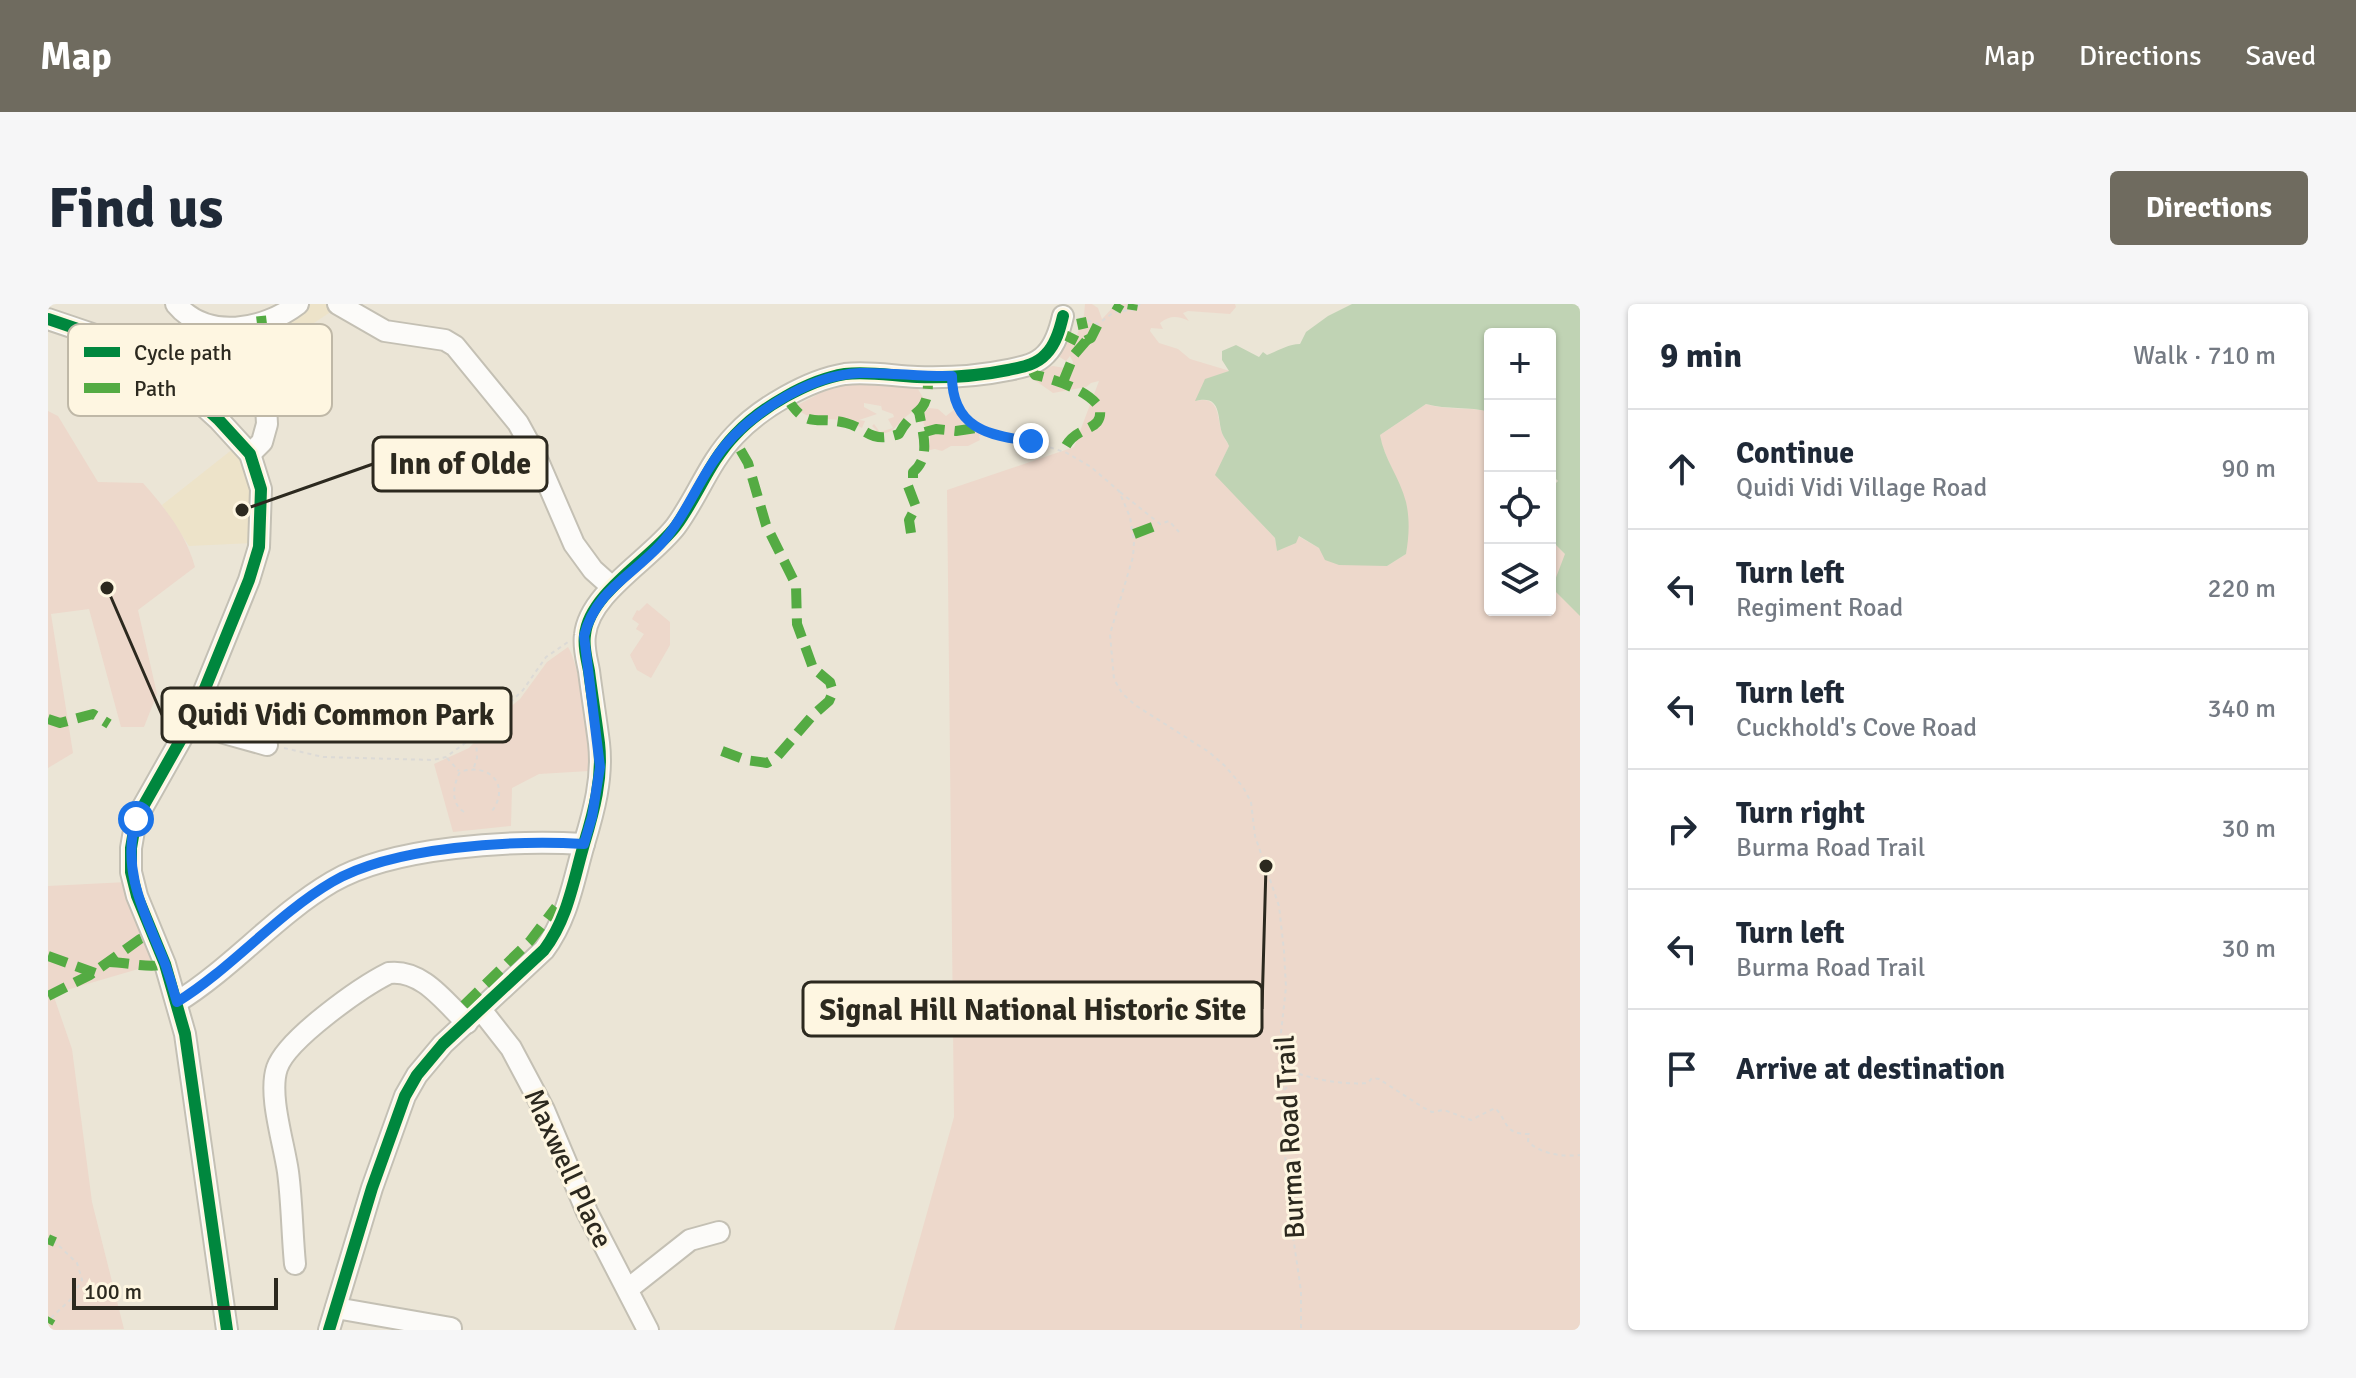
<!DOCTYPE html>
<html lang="en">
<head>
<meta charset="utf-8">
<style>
	:root { --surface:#fff; --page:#f6f6f7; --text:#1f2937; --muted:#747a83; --line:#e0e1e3; --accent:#6f6b5f }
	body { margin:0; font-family:Signika,sans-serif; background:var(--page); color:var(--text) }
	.controls { position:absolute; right:24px; top:24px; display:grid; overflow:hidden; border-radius:8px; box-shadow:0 2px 6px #0004 }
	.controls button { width:72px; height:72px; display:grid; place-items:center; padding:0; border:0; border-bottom:2px solid var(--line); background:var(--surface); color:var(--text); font:40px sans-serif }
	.scale { position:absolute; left:24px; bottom:20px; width:206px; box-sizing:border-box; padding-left:8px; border:4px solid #2c291f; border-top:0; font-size:22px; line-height:28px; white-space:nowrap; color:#2c291f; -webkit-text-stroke:6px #fef6e1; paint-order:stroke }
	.stop { position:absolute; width:24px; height:24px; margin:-18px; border:6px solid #1a73e8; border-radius:50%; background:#fff }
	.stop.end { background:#1a73e8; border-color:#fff; box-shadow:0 2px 8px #0008 }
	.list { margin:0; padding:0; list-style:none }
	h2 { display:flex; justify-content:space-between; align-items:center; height:104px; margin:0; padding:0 32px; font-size:34px }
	h2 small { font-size:26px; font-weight:400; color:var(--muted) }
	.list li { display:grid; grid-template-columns:52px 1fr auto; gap:24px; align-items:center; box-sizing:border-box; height:120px; padding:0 32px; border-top:2px solid var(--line) }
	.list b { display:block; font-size:30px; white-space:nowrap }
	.list p { margin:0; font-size:26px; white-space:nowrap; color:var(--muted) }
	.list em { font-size:26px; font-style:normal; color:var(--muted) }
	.icon { flex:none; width:44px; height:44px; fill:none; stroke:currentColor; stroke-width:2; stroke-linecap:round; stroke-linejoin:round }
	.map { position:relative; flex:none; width:1532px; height:1026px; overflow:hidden; border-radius:8px }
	header { display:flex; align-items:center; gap:48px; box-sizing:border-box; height:112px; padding:0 40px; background:var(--accent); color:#fff }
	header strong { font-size:38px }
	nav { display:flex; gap:44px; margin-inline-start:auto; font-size:28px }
	.intro { display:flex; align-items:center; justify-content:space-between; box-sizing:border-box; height:192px; padding:0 48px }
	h1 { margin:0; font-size:56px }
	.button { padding:20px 36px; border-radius:8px; background:var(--accent); color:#fff; font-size:28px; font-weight:700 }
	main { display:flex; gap:48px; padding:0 48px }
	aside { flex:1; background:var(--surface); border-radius:8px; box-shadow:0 2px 6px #0004 }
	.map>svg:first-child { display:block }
	.built { fill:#ede3c9 }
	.green { fill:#edd8cb }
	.water { fill:#c0d3b4 }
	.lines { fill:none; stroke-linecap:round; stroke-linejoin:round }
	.minor-casing { stroke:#c4c0b4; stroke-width:24 }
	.path { stroke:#dcdad6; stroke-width:2; stroke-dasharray:4 4; stroke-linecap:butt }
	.minor { stroke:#fcfbf9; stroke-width:20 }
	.quiet { stroke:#54ab43; stroke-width:10; stroke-dasharray:20 10; stroke-linecap:butt }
	.cycleway-casing { stroke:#fef6e1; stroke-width:17 }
	.cycleway { stroke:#00873e; stroke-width:12 }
	.route { stroke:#1a73e8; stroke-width:10 }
	.labels { text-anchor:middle; stroke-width:6; stroke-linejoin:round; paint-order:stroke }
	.street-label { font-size:28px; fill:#2c291f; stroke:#fef6e1 }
	.key { fill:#fef6e1; stroke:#bfb8a7; stroke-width:2 }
	.key-label { font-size:22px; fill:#2c291f }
	.leader { fill:none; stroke:#2c291f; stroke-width:3 }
	.callout-dot { fill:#2c291f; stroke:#fef6e1; stroke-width:3 }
	.callout { fill:#fef6e1; stroke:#2c291f; stroke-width:3 }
	.callout-label { font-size:30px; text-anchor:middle; font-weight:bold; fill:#2c291f }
</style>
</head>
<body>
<header>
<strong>Map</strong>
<nav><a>Map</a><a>Directions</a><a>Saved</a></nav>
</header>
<div class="intro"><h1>Find us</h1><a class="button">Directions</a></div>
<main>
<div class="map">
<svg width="1532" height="1026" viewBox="0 0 1532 1026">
	<rect width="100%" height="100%" fill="#ebe5d6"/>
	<g class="built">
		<polygon points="260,0 280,0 287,5 263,21 268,36 274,81 226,81 223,31 230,23"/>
		<polygon points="186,144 194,155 207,192 205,239 141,242 114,201"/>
	</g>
	<g class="green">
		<path d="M 1037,0 L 1044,0 L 1050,4 L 1054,15 L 1068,0 L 1187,0 L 1188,3 L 1182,10 L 1140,7 L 1135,9 L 1141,17 C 1130,12 1122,11 1112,19 L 1115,25 L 1103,24 L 1102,27 L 1111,39 L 1130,45 L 1142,55 L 1182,67 L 1148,97 C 1172,91 1169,114 1174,129 C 1176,134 1179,138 1181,142 L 1168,171 L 1227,234 L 1229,247 L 1250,232 L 1271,244 L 1339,262 L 1358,250 C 1362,223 1355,194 1345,168 C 1340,154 1334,145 1332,131 L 1378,100 C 1399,107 1421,102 1442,108 L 1442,306 L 1502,306 L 1502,235 L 1517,250 L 1532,312 L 1532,1026 L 846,1026 L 906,813 L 899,186 L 1026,143 L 1051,77 L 1043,79 L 1038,83 L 1005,89 L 978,70 L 1005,62 L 1022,65 L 1025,58 L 1022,52 L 1018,57 L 1010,52 L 1022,31 L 1029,31 L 1036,11 Z"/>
		<path d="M 804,79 L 870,85 L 877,97 C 871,103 866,106 860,111 C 844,123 849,130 825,130 L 828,126 L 824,122 L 826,120 L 832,128 L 845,124 L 840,115 L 846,113 L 845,110 L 834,106 L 832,96 L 833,102 L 816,99 L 816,103 L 829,110 L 811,116 L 817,117 L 814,124 C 787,107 772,124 749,105 L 748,102 L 774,88 Z"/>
		<path d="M 881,104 L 890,105 L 898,112 L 907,105 L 921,120 L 938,130 L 931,132 L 932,136 L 920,142 L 903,142 L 894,147 L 887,145 L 877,147 C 880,140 883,135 882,126 L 878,127 L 873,111 Z"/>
		<path d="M 0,107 L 10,112 L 50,178 L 95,179 C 117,204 138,230 147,263 L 90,306 L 109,390 L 96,423 L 73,423 L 41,305 L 3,310 L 25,449 L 0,464 Z"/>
		<polygon points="599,299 622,318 622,341 603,374 589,366 582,351 596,330 588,325 591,320 584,315 589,306 591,307"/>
		<path d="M 520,343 C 533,363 542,441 541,467 L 491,470 L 464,484 L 463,522 L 405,528 L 386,460 L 421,444 L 451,412 L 472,395 L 499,358 Z"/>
		<polygon points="79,578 104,661 5,690 24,745 44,898 76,1025 0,1026 0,582"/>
	</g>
	<path class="water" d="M 1304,0 L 1532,0 L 1532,312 L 1504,284 L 1517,250 L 1502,235 L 1502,185 L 1510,177 L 1502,169 L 1502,30 L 1442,30 L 1442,108 C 1421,102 1399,106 1378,100 L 1332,131 C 1336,155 1352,174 1358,198 C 1362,216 1361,232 1358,250 L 1339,262 L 1291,261 L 1277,256 L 1271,244 L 1251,232 L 1248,239 L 1229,247 L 1227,234 L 1167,171 L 1181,142 C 1179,137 1176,134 1174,129 C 1169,113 1174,90 1147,97 L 1157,75 L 1181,67 L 1174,56 L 1174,47 L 1188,41 L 1211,53 L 1215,48 L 1219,51 C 1230,47 1240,40 1252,40 L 1258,28 L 1280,12 Z"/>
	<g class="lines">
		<defs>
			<g id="minor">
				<path d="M 128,0 C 159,37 216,26 250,0"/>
				<polyline points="290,0 337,27 397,36 407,42 470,119 487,150 526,240 545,266 564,283"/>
				<polyline points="0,15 74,40 126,75 170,115 202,150 213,185 211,243 201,276 145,414 88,515 83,544 83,568 89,592 117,660 137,730 179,1026"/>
				<polyline points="202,150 214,138 219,120 214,20"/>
				<polyline points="145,414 176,429 219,441"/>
				<path d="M 129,698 C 184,664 228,611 284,578 C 345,542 466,536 536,540"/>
				<polyline points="434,707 463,744 496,806 539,908 600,1026"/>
				<path d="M 247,960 C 244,929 244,898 240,868 C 236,839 220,791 229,764 C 239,735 313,683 341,669 C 374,665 397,698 419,719"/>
				<polyline points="580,985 642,936 671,928"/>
				<polyline points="288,1004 403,1024"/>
				<path d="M 281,1026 L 324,884 L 357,792 L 369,771 L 395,740 L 496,646 C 520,614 525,578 536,540 C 546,507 555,474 551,439 C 548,415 544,391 541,367 C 539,356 535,343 537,331 C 541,289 603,255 628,222 C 650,192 661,158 687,131 C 712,104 760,76 797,70 C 821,67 845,72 869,73 C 899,74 931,72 960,66 C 974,63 988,61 998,50 C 1008,40 1012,25 1015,12"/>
			</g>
		</defs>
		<use href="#minor" class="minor-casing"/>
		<g class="path">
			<polyline points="1032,14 1050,20 1066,8 1084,6 1092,0"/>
			<polyline points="904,89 911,107 928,124 983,137 1019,149 1043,163 1071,187 1082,213 1086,238 1085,253 1062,330 1066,375 1074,389 1087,401 1161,448 1177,462 1195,483 1203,498 1207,532 1231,602 1236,647 1238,683 1233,729 1235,822 1241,905 1253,987 1253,1026"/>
			<polyline points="1072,188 1112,220 1121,217 1131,228"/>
			<polyline points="236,444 275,453 385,456 398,453 428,431 475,386 498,353 520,338"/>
			<polyline points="399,454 411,467"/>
			<polyline points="426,463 429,454 428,434"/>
			<path d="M 416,508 C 402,499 405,481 412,468 C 441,458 463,481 444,507"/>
			<path d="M 1236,764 C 1261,775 1292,781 1320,779 L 1324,774 L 1331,775 L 1376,804 L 1384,808 L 1396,806 L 1423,816 L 1447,804 C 1461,818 1455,830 1481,830 L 1480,837 C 1491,850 1515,853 1532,851"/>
			<polyline points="1236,786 1252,772"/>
			<polyline points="3,1014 22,996 34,976 29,959 7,938"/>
		</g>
		<use href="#minor" class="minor"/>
		<g class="quiet">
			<polyline points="1084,6 1085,0"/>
			<polyline points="1068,7 1072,0"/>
			<polyline points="213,12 214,20"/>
			<polyline points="1011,28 1033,39 1043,34 1050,20"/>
			<path d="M 981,61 L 987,71 C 1006,75 1043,87 1052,105 C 1055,130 1026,119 1015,148"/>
			<polyline points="1015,78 1026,51 1038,37 1033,14"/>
			<polyline points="26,94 39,96 57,108"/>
			<path d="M 739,94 C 759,127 769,111 798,119 C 821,125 821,140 851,130 C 867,100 881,114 880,73"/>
			<polyline points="877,128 888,125 908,127 928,124"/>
			<path d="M 863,229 L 861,216 L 868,203 L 860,182 L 865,175 L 865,168 C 884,152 874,128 871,107"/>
			<polyline points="1086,230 1112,220"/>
			<polyline points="0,415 12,419 45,410 61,420"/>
			<polyline points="674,447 698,456 719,459 728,454 765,411 781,397 785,388 782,378 765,364 749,320 748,281 718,221 700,159 685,133"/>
			<polyline points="0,652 47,669"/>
			<path d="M 61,658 C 78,658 102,665 117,660"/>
			<polyline points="0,692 42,671 92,635 104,630"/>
			<polyline points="416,701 482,637 508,603"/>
			<polyline points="0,935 7,938"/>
			<polyline points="0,1019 3,1014"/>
		</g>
		<defs>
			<g id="cycleway">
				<polyline points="0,15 74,40 126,75 170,115 202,150 213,185 211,243 201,276 145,414 88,515 83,544 83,568 89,592 117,660 137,730 179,1026"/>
				<path d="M 281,1026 L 324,884 L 357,792 L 369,771 L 395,740 L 496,646 C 520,614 525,578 536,540 C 546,507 555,474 551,439 C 548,415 544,391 541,367 C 539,356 535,343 537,331 C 541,289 603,255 628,222 C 650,192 661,158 687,131 C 712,104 760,76 797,70 C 821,67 845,72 869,73 C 899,74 931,72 960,66 C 974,63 988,61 998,50 C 1008,40 1012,25 1015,12"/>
			</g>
		</defs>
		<use href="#cycleway" class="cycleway-casing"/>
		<use href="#cycleway" class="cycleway"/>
	</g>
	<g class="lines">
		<path class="route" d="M 88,515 C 73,567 97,610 116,657 C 121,670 125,685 129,698 C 184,664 228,611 284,578 C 345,542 466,536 536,540 L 544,513 L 552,463 L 536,332 C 548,286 583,273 613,240 C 635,215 647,185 665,158 C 693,114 759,71 812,69 C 842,68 873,73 904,72 C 904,123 939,132 983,137"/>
	</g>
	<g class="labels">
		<g class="street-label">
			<text transform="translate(1241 833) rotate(-93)" y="10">Burma Road Trail</text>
			<text transform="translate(521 864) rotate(65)" y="10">Maxwell Place</text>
		</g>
	</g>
	<rect x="20" y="20" width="264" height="92" rx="12" class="key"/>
	<rect x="36" y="43" width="36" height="10" fill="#00873e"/>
	<rect x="36" y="79" width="36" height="10" fill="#54ab43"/>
	<g class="key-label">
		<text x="86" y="56">Cycle path</text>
		<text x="86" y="92">Path</text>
	</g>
	<path class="leader" d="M194 206L325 160M59 284L114 411M1218 562L1214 705"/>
	<g class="callout-dot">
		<circle cx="194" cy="206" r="8"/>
		<circle cx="59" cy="284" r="8"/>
		<circle cx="1218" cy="562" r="8"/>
	</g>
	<g class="callout">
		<rect x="325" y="133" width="174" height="54" rx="8"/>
		<rect x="114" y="384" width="349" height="54" rx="8"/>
		<rect x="755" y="678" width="459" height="54" rx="8"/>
	</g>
	<g class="callout-label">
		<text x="412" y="170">Inn of Olde</text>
		<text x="288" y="421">Quidi Vidi Common Park</text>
		<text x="985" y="716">Signal Hill National Historic Site</text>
	</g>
</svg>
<div class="controls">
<button>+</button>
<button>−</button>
<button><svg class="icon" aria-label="locate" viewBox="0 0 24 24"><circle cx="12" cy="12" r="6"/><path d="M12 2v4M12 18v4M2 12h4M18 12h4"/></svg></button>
<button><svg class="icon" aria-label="layers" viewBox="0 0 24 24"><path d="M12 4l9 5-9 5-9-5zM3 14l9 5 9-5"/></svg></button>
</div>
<div class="scale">100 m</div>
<div class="stop" style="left:88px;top:515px"></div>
<div class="stop end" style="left:983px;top:137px"></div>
</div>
<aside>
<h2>9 min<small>Walk · 710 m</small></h2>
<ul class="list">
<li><svg class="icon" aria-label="ahead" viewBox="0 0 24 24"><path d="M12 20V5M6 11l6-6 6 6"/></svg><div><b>Continue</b><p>Quidi Vidi Village Road</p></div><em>90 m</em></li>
<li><svg class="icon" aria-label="left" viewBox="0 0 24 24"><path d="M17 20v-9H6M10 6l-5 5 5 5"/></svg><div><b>Turn left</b><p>Regiment Road</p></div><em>220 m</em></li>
<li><svg class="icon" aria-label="left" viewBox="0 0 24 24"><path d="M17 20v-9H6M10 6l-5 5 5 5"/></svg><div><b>Turn left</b><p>Cuckhold's Cove Road</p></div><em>340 m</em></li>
<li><svg class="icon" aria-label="right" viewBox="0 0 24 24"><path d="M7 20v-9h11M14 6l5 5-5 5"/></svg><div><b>Turn right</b><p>Burma Road Trail</p></div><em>30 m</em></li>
<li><svg class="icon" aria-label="left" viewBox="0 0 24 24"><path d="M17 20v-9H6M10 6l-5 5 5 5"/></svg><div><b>Turn left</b><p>Burma Road Trail</p></div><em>30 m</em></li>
<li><svg class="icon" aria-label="arrive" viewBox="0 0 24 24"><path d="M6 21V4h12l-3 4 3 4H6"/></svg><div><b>Arrive at destination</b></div></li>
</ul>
</aside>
</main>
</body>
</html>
